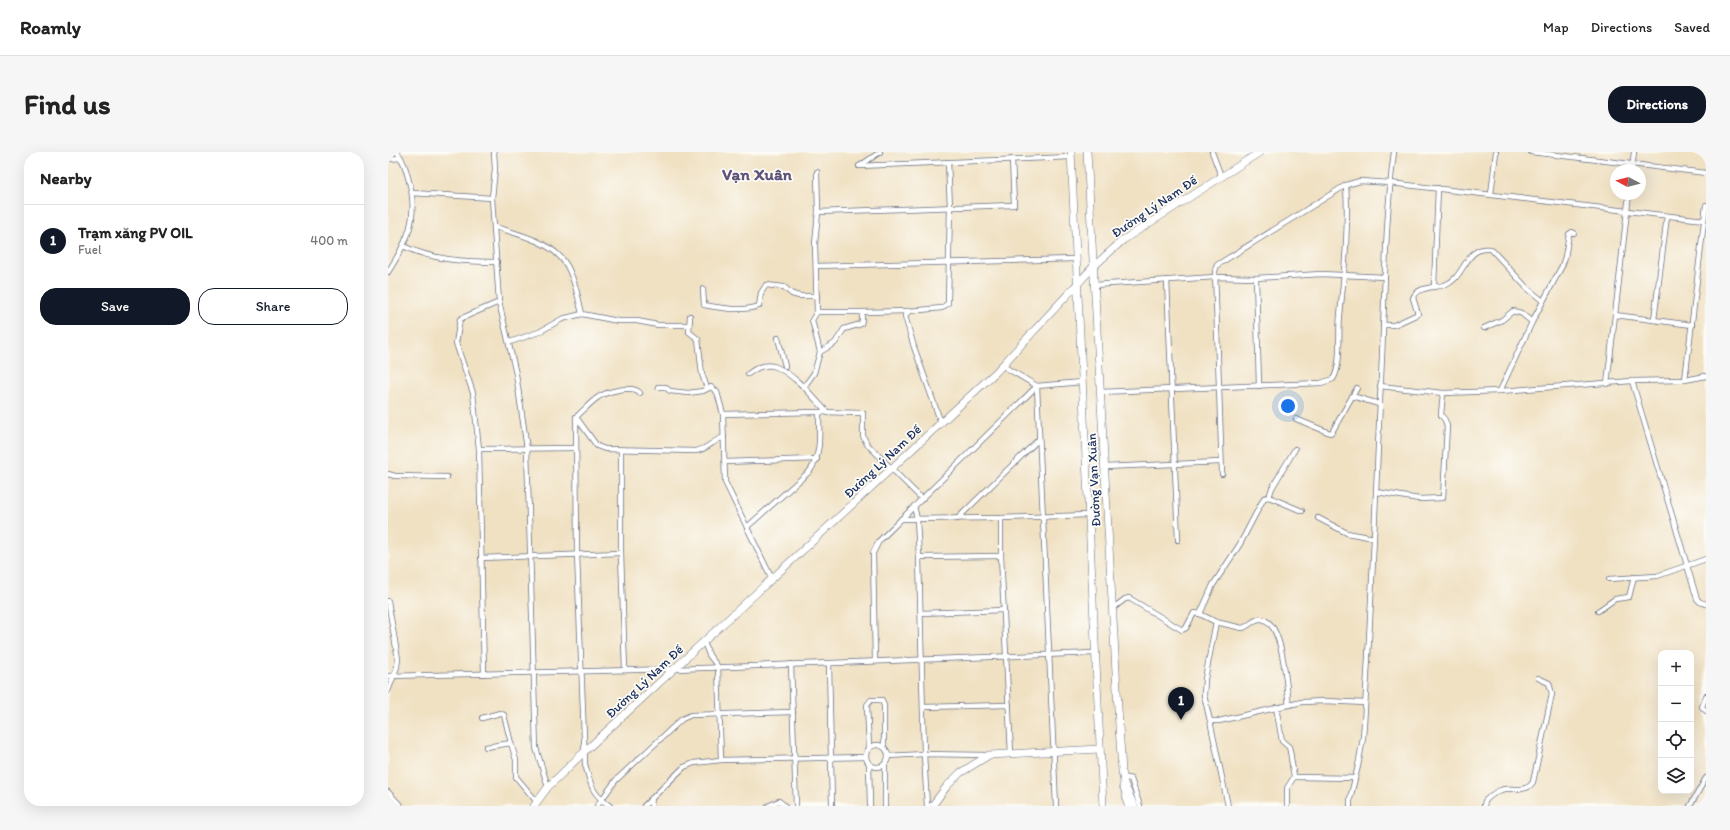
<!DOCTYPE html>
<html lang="en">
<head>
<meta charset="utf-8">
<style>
	:root { --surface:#fff; --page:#f6f6f6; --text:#222; --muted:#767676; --line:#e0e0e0; --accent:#111827 }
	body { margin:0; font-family:Itim,sans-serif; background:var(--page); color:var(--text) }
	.controls { position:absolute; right:12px; bottom:12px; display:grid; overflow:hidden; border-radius:8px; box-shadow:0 4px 16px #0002 }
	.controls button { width:36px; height:36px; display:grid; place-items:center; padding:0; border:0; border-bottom:1px solid var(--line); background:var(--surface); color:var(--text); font:20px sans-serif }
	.compass { position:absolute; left:1222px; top:12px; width:36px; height:36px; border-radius:50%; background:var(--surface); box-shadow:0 4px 16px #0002; rotate:277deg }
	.you { position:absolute; left:900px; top:254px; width:14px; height:14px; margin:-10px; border:3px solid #fff; border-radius:50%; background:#1a73e8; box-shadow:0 0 0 6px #1a73e833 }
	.badge { display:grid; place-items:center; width:26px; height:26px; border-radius:50%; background:var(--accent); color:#fff; font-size:13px; font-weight:700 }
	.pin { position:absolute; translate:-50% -33px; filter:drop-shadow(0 1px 2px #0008) }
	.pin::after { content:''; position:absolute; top:21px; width:14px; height:12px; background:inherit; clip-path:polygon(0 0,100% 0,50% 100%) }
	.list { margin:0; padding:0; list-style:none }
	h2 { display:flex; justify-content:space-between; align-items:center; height:52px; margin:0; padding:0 16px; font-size:17px }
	h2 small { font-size:13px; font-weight:400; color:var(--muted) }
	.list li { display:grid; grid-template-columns:26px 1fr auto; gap:12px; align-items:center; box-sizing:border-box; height:72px; padding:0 16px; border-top:1px solid var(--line) }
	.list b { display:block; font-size:15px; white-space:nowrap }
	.list p { margin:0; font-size:13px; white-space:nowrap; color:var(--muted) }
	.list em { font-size:13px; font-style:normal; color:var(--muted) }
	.actions { display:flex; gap:8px; padding:12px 16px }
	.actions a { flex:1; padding:9px 0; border:1px solid var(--accent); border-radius:16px; text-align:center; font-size:14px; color:var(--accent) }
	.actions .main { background:var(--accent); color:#fff }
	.icon { flex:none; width:22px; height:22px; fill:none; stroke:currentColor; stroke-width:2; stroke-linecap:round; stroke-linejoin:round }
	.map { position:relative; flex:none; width:1318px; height:654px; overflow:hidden; border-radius:16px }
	header { display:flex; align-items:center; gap:24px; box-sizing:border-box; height:56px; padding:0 20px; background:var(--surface); border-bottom:1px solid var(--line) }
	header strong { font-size:19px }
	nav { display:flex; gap:22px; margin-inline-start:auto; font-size:14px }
	.intro { display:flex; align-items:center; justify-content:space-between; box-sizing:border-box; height:96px; padding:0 24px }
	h1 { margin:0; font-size:28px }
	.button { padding:10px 18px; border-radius:16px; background:var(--accent); color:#fff; font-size:14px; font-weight:700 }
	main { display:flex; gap:24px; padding:0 24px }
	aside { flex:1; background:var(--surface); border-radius:16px; box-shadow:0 4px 16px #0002 }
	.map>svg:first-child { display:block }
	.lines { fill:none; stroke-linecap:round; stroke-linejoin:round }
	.street-casing { stroke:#666d81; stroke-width:6 }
	.secondary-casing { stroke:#666d81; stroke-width:8 }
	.highway-casing { stroke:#666d81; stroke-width:10 }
	.street { stroke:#fff; stroke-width:4.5 }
	.secondary { stroke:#fff; stroke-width:7 }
	.highway { stroke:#fff; stroke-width:9 }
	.labels { text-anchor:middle; stroke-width:3.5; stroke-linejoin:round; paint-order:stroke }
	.street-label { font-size:13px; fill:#1b2f5e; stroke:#fdfcf7 }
	.district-label { font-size:17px; font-weight:bold; fill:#5f537b; stroke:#fdfcf7 }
</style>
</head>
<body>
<header>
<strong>Roamly</strong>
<nav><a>Map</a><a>Directions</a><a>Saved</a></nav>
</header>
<div class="intro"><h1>Find us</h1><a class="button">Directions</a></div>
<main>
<aside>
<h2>Nearby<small></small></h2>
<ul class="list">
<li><span class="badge">1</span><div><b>Trạm xăng PV OIL</b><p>Fuel</p></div><em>400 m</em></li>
</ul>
<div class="actions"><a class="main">Save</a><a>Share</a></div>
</aside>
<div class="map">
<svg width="1318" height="654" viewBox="0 0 1318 654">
	<rect width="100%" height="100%" fill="#fdfcf7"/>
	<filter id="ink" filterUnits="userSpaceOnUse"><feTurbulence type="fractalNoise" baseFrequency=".025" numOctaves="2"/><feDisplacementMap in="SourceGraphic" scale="8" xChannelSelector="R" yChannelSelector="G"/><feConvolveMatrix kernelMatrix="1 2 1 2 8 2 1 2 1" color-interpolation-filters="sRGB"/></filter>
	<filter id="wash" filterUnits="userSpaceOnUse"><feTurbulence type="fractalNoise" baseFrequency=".012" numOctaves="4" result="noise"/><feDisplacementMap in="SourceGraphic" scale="16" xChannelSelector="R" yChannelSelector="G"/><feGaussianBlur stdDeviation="0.9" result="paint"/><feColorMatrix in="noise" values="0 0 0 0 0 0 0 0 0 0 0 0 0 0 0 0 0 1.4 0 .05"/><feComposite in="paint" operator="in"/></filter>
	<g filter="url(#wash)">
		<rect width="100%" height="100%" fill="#f0e1c3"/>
	</g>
	<g filter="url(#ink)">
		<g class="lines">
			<defs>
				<g id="street">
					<polyline points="106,0 107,17 104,46 111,150 128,222 139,297 148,596 160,635"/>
					<polyline points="824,0 833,24"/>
					<polyline points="1143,0 1318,21"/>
					<polyline points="0,7 13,6"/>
					<polyline points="473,13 492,0"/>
					<polyline points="471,14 683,5"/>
					<polyline points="1244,18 1246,0"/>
					<polyline points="429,20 430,60 427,92 429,160 474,160 474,168 473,172 456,177 447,191 432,200 426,221 416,235 440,261"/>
					<polyline points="24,41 104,46"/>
					<polyline points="1103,42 1108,0"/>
					<polyline points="430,60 626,53 624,7"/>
					<path d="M 107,75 C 133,83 171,91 182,120 C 188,133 191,148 194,162"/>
					<path d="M 15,94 C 44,108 78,110 109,110"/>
					<polyline points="428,114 687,107"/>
					<path d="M 0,120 C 20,89 31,65 21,29 C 18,18 16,9 9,0"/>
					<polyline points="868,126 871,234"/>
					<polyline points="779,128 790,388"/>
					<polyline points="706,133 827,125 868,126 933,122 997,125"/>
					<polyline points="1046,134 1050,36"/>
					<path d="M 315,137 L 316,153 C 333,156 354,160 371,154 L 373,141 L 378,133 L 396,135 L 404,142 L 411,144 L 429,144"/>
					<polyline points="429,160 424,168 432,200"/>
					<polyline points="474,160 521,159"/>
					<polyline points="1227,163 1304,173"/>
					<polyline points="302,164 301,180 310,187 314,222 319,236"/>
					<polyline points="1266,168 1279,64"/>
					<path d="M 995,173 L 1006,173 L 1030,162 L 1025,146 C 1030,134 1046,136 1056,133 C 1077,128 1076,93 1103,97 L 1139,136 L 1155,149"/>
					<polyline points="1096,176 1114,168 1125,159 1133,161 1144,170"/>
					<polyline points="390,186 397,214"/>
					<polyline points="122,190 151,180 174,167 194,162 230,169 249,169 270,173 301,173"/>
					<polyline points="615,214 649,234 668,654"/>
					<path d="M 360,222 C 383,203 397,219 416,235"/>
					<polyline points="1297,228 1318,53"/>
					<polyline points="1244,229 1309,447 1312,450 1318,452"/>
					<polyline points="1219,232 1241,42"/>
					<polyline points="992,234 1055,241 1112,239 1244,229 1297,228 1318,224"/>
					<polyline points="270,235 277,235 282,239 300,241 315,239 323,235 329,240 335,262 337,330 384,427"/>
					<polyline points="1112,239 1144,170 1174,114 1177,105 1181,82 1184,80 1186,81"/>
					<path d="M 712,240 L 933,231 L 945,227 C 954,214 950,181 952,164 C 956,121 961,77 958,33"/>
					<polyline points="964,244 991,252"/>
					<polyline points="335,262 431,260"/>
					<path d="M 188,265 L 209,294 L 217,297 L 308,299 C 320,297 324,289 336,285"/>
					<polyline points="908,267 942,281 944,280 969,236"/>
					<polyline points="553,271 526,195 517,164 521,159 554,156 560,151 562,55 560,10"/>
					<polyline points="91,297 188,296"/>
					<polyline points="233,298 233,401 237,518"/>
					<polyline points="337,310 429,307"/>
					<polyline points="716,315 833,310"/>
					<polyline points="0,322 7,324 59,325"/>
					<polyline points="834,322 827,119 829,113 958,33 972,29 1002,31 1316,68"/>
					<polyline points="989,340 1031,347 1055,346 1059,274 1057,268 1053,263 1055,241"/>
					<polyline points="881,345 884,336 907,297"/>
					<polyline points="526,354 529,367 531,405 536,602 539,654"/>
					<polyline points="914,359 881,345 876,346 852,392 825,433 812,462 828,470 817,527 816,543 822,569 831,569 914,550 938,549 977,551"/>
					<polyline points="613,366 613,404 623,601"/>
					<polyline points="930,366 959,381 986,386"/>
					<polyline points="513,367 613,366 700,363"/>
					<polyline points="569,367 651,287"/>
					<path d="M 359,375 L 422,319 C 434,301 431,281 431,260 L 475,261 L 475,284 L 479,292 L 534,347"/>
					<polyline points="531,405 613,404"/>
					<polyline points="93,406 233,401"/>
					<polyline points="1221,427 1269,424 1318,407"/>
					<polyline points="0,449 10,507 9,515 0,539"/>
					<polyline points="724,457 737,447 741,446 794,478 798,476 806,461 812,462"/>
					<polyline points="1210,459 1227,447 1241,445 1246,425"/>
					<polyline points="533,461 616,458"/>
					<path d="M 828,470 L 854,476 C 861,475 866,466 873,467 C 896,469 898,536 901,553"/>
					<polyline points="316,490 321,503 330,515 333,608"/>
					<polyline points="487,509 485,401 491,389 649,234 694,230"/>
					<polyline points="441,511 444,654"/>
					<polyline points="403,512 408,654"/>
					<polyline points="96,522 91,297 85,241 68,191 72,167 111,150"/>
					<polyline points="0,524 287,517 707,501"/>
					<polyline points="1318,544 1314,555 1318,559"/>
					<polyline points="535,555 621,553"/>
					<polyline points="888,555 894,589 901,595 902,599 906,625 899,636 899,654"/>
					<polyline points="94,566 112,561 116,563 123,591"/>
					<polyline points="822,569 840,654"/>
					<circle cx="489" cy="604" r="11"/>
					<polyline points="98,595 123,591 128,608 128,625 149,650"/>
					<polyline points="481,596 479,553 483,548 494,548 496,554 496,595"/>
					<polyline points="500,604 536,602 600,603"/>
					<polyline points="481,612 482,654"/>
					<polyline points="497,612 497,654"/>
					<polyline points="735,625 743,627 752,654"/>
					<polyline points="906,625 967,626"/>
					<polyline points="0,640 13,654"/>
					<polyline points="209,654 228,628 294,567 303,563 405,560"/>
					<path d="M 222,654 C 203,641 203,633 197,612 L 189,402 L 188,265 C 195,259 202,251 209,246 C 217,240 245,232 252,241"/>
					<polyline points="256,654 296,615 306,611 333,608 478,605"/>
					<polyline points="263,654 264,646"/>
					<polyline points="380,654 391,649 397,654"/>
					<path d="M 962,654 L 962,647 L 970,614 L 975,586 C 984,459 988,332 994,205 C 997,137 997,68 1006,0"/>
					<path d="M 1096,654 L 1097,649 C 1101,645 1107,640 1113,638 C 1123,634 1138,642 1145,630 L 1164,542 L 1161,531 L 1150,526"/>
					<polyline points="1302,654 1318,626"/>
				</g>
				<g id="secondary">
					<polyline points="683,0 715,654"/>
					<polyline points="699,0 731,574 734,619 740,654"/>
					<polyline points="146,654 160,635 196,600 608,220 705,115 735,88 872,0"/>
					<polyline points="544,654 559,634 572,621 601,603 712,597"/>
				</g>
				<polyline id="highway" points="736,634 745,654"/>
			</defs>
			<use href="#street" class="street-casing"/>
			<use href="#secondary" class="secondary-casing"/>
			<use href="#highway" class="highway-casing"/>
			<use href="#street" class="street"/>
			<use href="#secondary" class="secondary"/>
			<use href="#highway" class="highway"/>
		</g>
	</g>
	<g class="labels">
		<g class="street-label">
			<text transform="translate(766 54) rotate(-34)" y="5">Đường Lý Nam Đế</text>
			<text transform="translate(494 309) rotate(-43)" y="5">Đường Lý Nam Đế</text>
			<text transform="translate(705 328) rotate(-93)" y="5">Đường Vạn Xuân</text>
			<text transform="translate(256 529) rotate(-43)" y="5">Đường Lý Nam Đế</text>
		</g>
		<g class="district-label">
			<text x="369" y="28">Vạn Xuân</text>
		</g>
	</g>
</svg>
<div class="controls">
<button>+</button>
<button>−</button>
<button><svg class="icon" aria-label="locate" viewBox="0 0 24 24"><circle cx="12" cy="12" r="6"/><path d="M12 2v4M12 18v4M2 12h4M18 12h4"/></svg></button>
<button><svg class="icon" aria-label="layers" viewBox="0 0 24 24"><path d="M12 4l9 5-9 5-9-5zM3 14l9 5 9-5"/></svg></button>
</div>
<svg class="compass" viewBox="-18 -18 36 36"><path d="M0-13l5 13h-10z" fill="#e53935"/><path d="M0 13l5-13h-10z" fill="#767676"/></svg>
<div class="you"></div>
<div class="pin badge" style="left:793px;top:568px">1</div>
</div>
</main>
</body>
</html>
